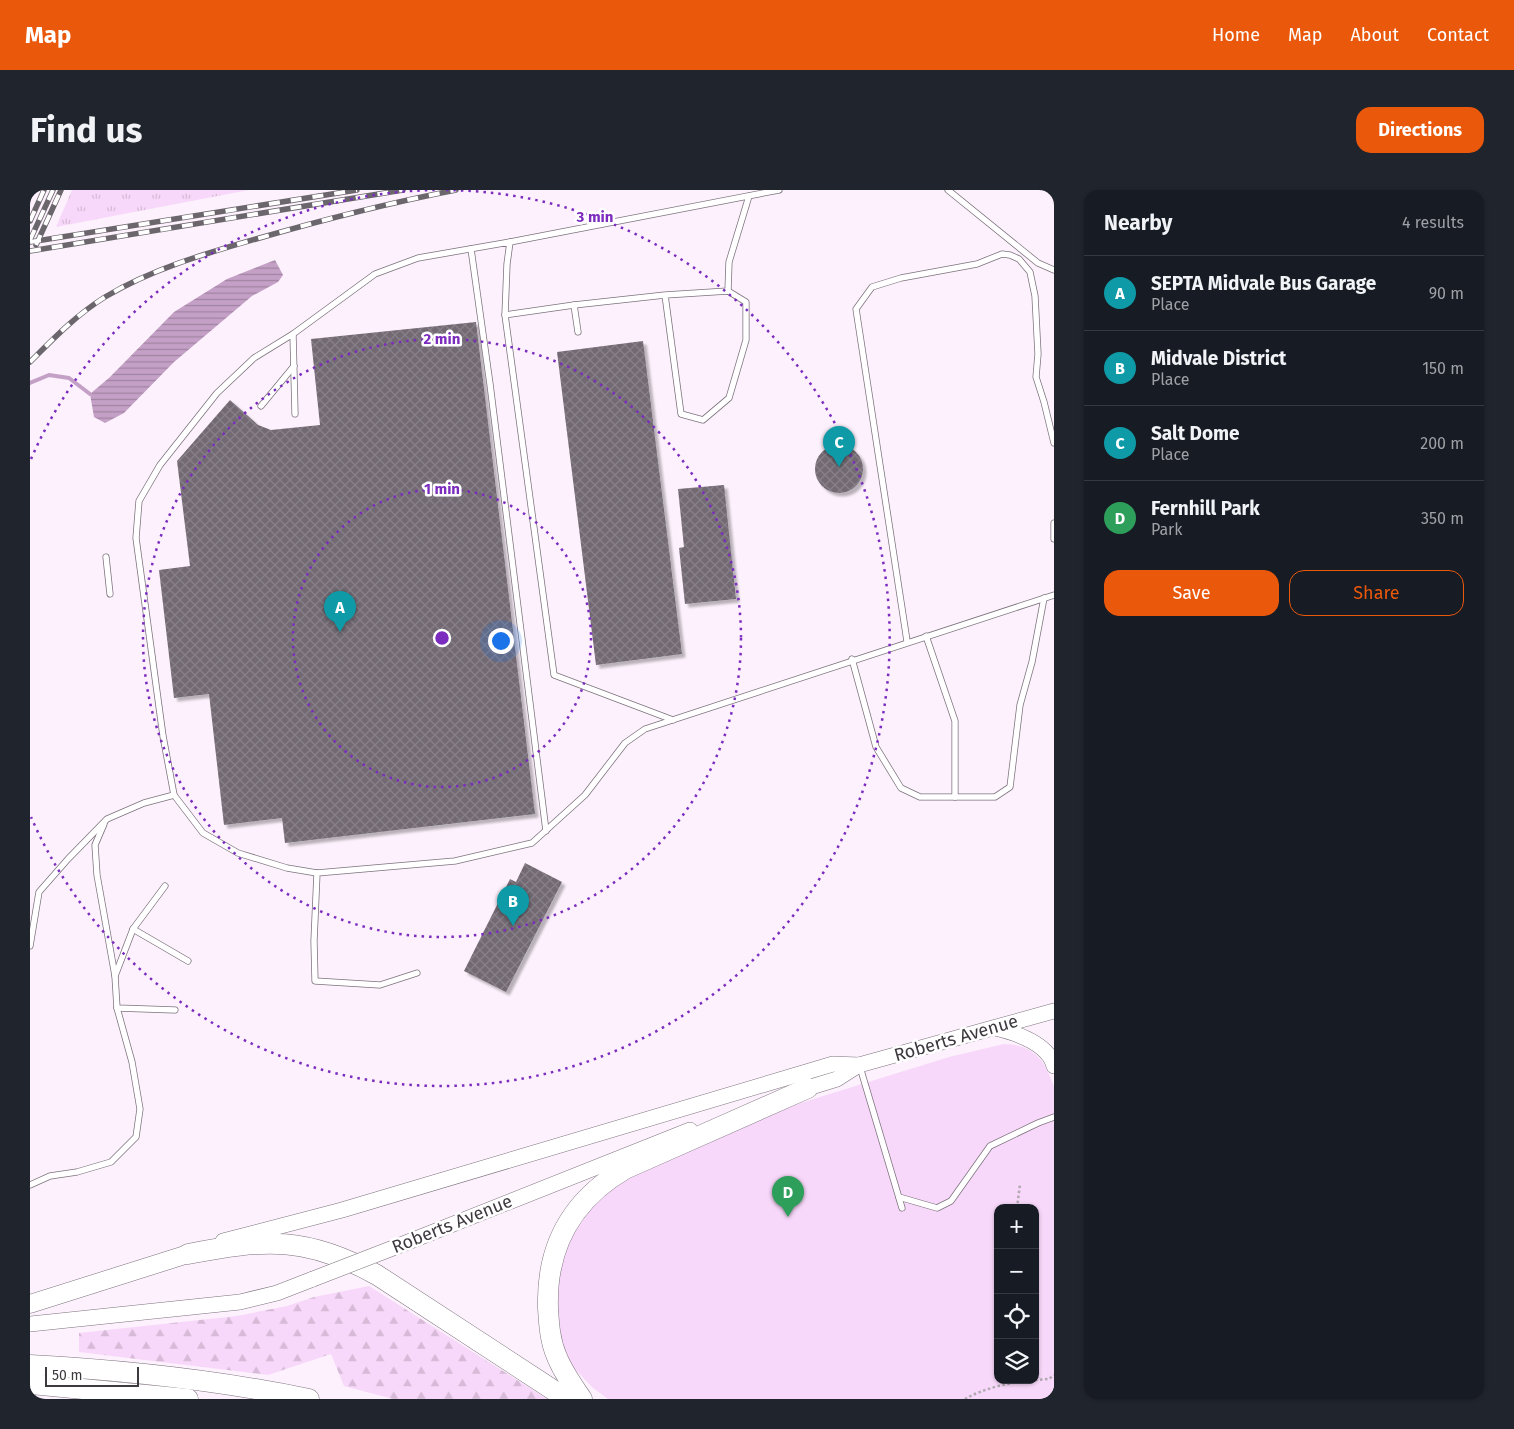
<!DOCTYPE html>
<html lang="en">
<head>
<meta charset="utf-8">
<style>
	:root { --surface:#171b24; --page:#20242c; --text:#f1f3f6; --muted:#9ea1a6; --line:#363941; --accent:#ea580c }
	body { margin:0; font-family:"Fira Sans",sans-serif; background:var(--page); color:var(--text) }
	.controls { position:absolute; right:15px; bottom:15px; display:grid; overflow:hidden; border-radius:10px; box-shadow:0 1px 4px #0004 }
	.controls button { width:45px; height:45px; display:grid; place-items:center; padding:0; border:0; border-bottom:1px solid var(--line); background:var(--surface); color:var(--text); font:25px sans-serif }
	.scale { position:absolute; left:15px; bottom:12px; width:94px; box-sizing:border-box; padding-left:5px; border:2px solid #3d393e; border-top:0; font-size:14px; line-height:18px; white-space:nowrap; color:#3d393e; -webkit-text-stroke:4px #fff; paint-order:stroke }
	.you { position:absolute; left:470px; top:450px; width:18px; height:18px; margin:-12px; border:4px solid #fff; border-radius:50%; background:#1a73e8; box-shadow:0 0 0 8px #1a73e833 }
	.badge { display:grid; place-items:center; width:32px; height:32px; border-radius:50%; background:var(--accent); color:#fff; font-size:16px; font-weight:700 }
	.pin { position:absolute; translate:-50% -41px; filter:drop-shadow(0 1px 2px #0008) }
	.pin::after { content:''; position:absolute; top:26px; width:18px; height:15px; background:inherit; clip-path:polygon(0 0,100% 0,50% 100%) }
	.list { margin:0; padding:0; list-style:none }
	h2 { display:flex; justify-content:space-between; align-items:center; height:65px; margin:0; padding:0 20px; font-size:21px }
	h2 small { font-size:16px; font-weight:400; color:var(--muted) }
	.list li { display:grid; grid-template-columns:32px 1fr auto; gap:15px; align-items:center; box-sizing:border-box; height:75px; padding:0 20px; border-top:1px solid var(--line) }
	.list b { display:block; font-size:19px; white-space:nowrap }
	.list p { margin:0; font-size:16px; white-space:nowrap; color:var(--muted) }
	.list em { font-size:16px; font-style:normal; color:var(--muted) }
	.actions { display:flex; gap:10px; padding:15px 20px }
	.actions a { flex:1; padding:11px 0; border:1px solid var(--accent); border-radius:15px; text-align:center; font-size:18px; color:var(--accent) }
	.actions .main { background:var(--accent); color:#fff }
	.icon { flex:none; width:28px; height:28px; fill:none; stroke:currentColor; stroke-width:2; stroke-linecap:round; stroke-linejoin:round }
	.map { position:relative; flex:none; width:1024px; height:1209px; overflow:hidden; border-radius:15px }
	header { display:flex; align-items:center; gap:30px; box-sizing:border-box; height:70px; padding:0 25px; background:var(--accent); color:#fff }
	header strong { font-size:24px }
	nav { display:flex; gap:28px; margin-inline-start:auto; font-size:18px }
	.intro { display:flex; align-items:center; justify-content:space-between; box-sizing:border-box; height:120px; padding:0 30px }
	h1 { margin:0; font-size:35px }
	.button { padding:12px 22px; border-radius:15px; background:var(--accent); color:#fff; font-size:18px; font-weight:700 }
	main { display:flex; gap:30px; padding:0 30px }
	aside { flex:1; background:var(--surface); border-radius:15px; box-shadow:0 1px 4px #0004 }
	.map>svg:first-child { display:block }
	.grass { fill:url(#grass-tufts) }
	.forest { fill:url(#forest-firs) }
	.green { fill:#f8d8fa; fill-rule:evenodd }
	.water { fill:url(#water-rules) }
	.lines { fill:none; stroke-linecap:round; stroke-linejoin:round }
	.stream { stroke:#c4a0c6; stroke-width:4 }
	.building { fill:url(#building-cross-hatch); filter:url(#shadow) }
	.lane-casing { stroke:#7c737c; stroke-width:7 }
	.secondary-casing { stroke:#7c737c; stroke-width:16 }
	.primary-casing { stroke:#7c737c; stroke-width:19 }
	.highway-casing { stroke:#7c737c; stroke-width:21 }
	.path { stroke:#b1a8b1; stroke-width:2.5; stroke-dasharray:2.5 2.5; stroke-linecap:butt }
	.lane { stroke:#fff; stroke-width:5.5 }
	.secondary { stroke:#fff; stroke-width:15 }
	.primary { stroke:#fff; stroke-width:18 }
	.highway { stroke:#fff; stroke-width:20 }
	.rail-casing { stroke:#6b666c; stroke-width:5.5 }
	.rail { stroke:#fff; stroke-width:4; stroke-dasharray:11; stroke-linecap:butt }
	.secondary-bridge-casing { stroke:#7c737c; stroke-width:16; stroke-linecap:butt }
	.secondary-bridge { stroke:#fff; stroke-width:15 }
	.ring { fill:none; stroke:#7b2cbf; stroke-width:2.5; stroke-dasharray:2.5 5 }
	.labels { text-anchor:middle; stroke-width:5; stroke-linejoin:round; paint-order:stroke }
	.street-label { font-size:18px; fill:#3d393e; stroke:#fff }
	.centre { fill:#7b2cbf; stroke:#fff; stroke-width:2.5 }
	.ring-label { font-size:15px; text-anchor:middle; font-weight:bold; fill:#7b2cbf; stroke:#fff; stroke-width:5; stroke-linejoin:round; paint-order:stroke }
</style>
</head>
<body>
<header>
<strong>Map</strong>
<nav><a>Home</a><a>Map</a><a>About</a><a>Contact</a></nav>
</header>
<div class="intro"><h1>Find us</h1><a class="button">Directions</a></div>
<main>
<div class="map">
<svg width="1024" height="1209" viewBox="0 0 1024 1209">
	<defs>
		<pattern id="grass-tufts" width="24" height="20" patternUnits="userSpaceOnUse" patternTransform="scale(1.25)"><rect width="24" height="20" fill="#f8d8fa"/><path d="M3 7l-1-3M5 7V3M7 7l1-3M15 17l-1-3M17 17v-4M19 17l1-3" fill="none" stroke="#d6bad7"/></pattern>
		<pattern id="forest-firs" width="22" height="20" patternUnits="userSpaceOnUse" patternTransform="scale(1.25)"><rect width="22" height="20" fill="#f8d8fa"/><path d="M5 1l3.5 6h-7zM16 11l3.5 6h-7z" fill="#d6bad7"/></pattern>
		<pattern id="water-rules" width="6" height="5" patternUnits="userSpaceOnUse" patternTransform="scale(1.25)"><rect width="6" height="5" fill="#c4a0c6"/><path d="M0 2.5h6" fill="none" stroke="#a083a2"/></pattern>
		<pattern id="building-cross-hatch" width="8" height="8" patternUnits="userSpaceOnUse" patternTransform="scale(1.25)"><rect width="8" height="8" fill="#726973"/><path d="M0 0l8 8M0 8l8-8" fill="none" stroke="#878088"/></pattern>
		<filter id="shadow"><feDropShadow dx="3.5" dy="3.5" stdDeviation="1" flood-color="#0004"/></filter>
	</defs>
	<rect width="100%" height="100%" fill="#fcf1fc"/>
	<polygon class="grass" points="42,0 219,0 26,37"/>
	<polygon class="forest" points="339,1096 517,1209 363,1209 314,1196 301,1164 238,1185 49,1162 49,1143 207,1126 257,1116 284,1107"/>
	<path class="green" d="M 974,854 C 1004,855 1015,870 1024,897 L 1024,1209 L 578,1209 L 563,1198 L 540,1174 L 528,1153 L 522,1117 L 537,1044 L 587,990 L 761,916 L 919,867 ZM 968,1018 L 1005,1018 L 1005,1190 L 968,1190 Z"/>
	<polygon class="water" points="245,70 253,85 248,92 222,106 144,172 94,223 75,233 64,227 60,204 80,187 144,122 197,89"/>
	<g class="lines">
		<polyline class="stream" points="0,193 19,185 39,188 60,204"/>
	</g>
	<g class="building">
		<polygon points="446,132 505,624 255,653 252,628 194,635 179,504 144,508 129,380 160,376 147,271 200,210 228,235 241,240 290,235 281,149"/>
		<polygon points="613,151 652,464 566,475 527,162"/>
		<circle cx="809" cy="279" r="24"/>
		<polygon points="694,295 706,409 655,414 649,358 654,357 648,299"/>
		<polygon points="495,673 532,692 476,802 434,781 480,689 486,692"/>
	</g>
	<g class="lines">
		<defs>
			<g id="lane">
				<polyline points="918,0 1008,73 1024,80"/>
				<polyline points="480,52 749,0"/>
				<polyline points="441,59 460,194 516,641"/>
				<polyline points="698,101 699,72 719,6"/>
				<polyline points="544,115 635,105 651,224 673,230 699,208 716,150 716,112 698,101 635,105"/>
				<polyline points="475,125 524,485 643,530"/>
				<polyline points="263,144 345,84 388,68 480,52 477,74 475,125 544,115 548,142"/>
				<polyline points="231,216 264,176"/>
				<polyline points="1024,333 1024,349"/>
				<polyline points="76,367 80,404"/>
				<polyline points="896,446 925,531 925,607"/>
				<polyline points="877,451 826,119 842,97 871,88 947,74 972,64 980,65 989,69 1000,82 1005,106 1008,164 1006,187 1014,212 1024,253"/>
				<polyline points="822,469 846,557 871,598 890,607 965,607 980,597 990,515 1002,472 1014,408"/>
				<polyline points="144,605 133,546 106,348 109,311 130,275 187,203 224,168 263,144 265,224"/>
				<polyline points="74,634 65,655 67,685 85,786"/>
				<polyline points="135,696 103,739 158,771"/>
				<polyline points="103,739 85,786 87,818 145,820"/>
				<polyline points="0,756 9,702 38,669 77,629 114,613 144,605 173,643 208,663 257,678 287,683"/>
				<polyline points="387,783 350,795 285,791 284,751 287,683 425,671 502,653 555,605 595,553 615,539 1024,405"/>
				<polyline points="830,877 872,1018"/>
				<polyline points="0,995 20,986 47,982 81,972 106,947 110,919 102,872 87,818"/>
				<polyline points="869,1007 907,1018 921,1011 960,956 1008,933 1024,927"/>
			</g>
			<g id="secondary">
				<path d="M 965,838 C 986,843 1018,853 1024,876"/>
				<polyline points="768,901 807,889 829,875 1024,821"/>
				<polyline points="193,1051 312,1020 803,874 829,875"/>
				<polyline points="363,1058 660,940"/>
				<polyline points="0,1134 210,1112 247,1103 283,1089"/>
			</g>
			<polyline id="primary" points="0,1114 158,1064"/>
			<g id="highway">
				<path d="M 158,1064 C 235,1049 277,1046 347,1085 L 537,1209"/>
				<path d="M 0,1175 C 94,1180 187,1190 279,1209"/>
				<polyline points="0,1194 158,1209"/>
				<path d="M 552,1209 C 543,1196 533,1182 527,1167 C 520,1151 519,1135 518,1118 C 516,1056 542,1010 595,979 L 778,898"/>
			</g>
		</defs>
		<use href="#lane" class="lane-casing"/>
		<use href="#secondary" class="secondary-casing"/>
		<use href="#primary" class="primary-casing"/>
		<use href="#highway" class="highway-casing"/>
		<g class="path">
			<polyline points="987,1018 990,994"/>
			<polyline points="1005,1190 1019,1189 1024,1185"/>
			<path d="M 935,1209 C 954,1198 981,1192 1004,1190"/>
		</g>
		<use href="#lane" class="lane"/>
		<use href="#secondary" class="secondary"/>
		<use href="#primary" class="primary"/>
		<use href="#highway" class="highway"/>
		<defs>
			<g id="rail">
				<polyline points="0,31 14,0"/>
				<polyline points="0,50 23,0"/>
				<polyline points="0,52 327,0"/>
				<polyline points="6,55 31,0"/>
				<polyline points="0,61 373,0"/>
				<path d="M 0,172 C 23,149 46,125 75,107 C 122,79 174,64 226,49 C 292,30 358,13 426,0"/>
			</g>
		</defs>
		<use href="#rail" class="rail-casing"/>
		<use href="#rail" class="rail"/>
		<defs>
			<polyline id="secondary-bridge" points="283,1089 363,1058"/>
		</defs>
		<use href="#secondary-bridge" class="secondary-bridge-casing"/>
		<use href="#secondary-bridge" class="secondary-bridge"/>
	</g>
	<g class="ring">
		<circle cx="412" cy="448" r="149"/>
		<circle cx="412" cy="448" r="299"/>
		<path d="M1 269A448 448 0 0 1 408 0M416 0A448 448 0 1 1 1 627"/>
	</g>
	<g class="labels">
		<g class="street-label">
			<text transform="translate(926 848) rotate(-16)" y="6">Roberts Avenue</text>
			<text transform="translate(422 1034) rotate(-22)" y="6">Roberts Avenue</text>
		</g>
	</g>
	<circle cx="412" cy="448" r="8" class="centre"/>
	<g class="ring-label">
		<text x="565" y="32">3 min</text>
		<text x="412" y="154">2 min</text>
		<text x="412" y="304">1 min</text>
	</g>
</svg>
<div class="controls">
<button>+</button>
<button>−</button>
<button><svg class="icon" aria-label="locate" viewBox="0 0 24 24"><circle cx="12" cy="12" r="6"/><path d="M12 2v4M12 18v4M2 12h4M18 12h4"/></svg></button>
<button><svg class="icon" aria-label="layers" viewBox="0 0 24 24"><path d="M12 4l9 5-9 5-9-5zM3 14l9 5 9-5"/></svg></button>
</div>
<div class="scale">50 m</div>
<div class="you"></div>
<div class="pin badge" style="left:310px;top:442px;background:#0f9aa8">A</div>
<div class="pin badge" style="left:483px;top:736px;background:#0f9aa8">B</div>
<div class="pin badge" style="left:809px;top:277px;background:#0f9aa8">C</div>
<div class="pin badge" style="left:758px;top:1027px;background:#2e9e5b">D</div>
</div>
<aside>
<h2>Nearby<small>4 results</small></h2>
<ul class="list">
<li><span class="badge" style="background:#0f9aa8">A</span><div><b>SEPTA Midvale Bus Garage</b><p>Place</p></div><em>90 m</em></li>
<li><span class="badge" style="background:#0f9aa8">B</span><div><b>Midvale District</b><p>Place</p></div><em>150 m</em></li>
<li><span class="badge" style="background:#0f9aa8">C</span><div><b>Salt Dome</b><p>Place</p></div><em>200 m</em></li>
<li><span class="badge" style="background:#2e9e5b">D</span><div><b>Fernhill Park</b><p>Park</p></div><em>350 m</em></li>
</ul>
<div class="actions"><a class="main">Save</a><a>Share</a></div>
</aside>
</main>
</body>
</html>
